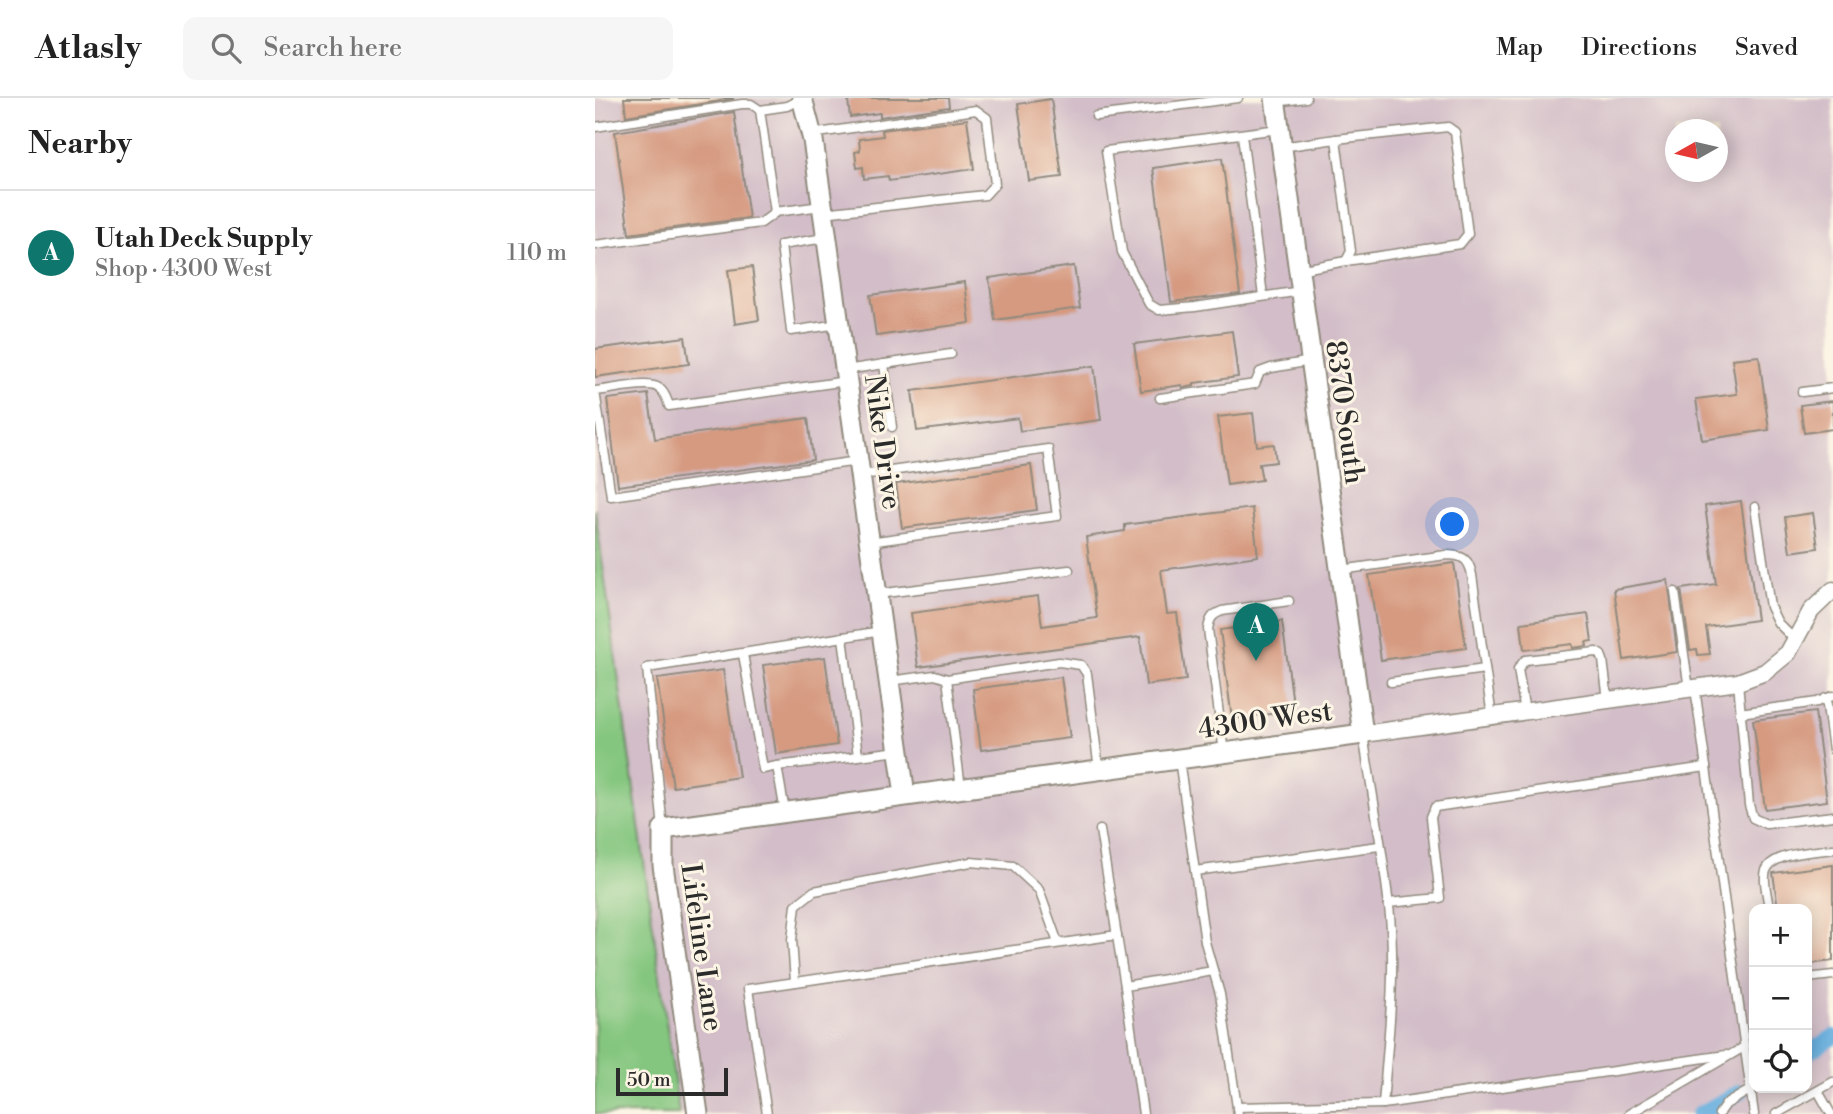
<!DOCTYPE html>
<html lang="en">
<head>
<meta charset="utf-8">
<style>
	:root { --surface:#fff; --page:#f6f6f6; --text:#222; --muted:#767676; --line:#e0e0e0; --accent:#0f766e }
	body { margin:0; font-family:"Libre Bodoni",serif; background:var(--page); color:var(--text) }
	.controls { position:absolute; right:21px; bottom:21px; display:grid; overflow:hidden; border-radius:14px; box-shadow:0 4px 18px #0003 }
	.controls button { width:63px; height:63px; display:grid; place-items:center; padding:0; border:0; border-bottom:2px solid var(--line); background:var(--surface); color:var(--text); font:35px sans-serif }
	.compass { position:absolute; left:1070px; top:21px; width:63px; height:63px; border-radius:50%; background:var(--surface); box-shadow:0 4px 18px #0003; rotate:262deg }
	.scale { position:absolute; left:21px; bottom:18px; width:112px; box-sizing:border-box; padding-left:7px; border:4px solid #2b2b2b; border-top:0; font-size:19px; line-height:24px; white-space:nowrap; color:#2b2b2b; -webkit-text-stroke:5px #fcf5e5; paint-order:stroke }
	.you { position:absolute; left:858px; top:427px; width:24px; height:24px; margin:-18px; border:5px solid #fff; border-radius:50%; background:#1a73e8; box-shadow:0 0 0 10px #1a73e833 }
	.badge { display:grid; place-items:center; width:46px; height:46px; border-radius:50%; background:var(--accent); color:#fff; font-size:23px; font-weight:700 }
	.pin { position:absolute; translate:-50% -58px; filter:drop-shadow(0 2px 4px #0008) }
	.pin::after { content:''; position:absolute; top:37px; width:24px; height:21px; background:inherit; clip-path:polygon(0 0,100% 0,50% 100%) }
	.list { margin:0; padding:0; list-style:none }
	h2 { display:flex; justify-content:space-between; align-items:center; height:91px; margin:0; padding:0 28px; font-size:30px }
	h2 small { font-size:23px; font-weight:400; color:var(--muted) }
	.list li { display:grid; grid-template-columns:46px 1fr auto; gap:21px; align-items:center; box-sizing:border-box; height:126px; padding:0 28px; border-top:2px solid var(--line) }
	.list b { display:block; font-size:26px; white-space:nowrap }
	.list p { margin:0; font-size:23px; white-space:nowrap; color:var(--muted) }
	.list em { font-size:23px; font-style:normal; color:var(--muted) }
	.icon { flex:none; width:38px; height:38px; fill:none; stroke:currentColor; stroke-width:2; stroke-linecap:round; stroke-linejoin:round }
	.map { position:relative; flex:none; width:1238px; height:1016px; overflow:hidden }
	header { display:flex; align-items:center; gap:42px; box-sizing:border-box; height:98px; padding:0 35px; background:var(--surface); border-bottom:2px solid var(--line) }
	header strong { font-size:33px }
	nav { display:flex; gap:38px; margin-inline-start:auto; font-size:24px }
	.search { width:490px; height:63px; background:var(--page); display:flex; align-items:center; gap:18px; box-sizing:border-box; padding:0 24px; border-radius:14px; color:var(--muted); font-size:26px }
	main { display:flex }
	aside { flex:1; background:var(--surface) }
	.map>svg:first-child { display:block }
	.industrial { fill:#d2bdc8; fill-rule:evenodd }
	.green { fill:#84c67f; stroke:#587855; stroke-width:2 }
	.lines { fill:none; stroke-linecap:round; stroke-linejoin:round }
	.canal { stroke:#67afde; stroke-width:16 }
	.building { fill:#d59a80 }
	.service-casing { stroke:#918a7e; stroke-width:11 }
	.minor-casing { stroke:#918a7e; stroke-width:19 }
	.tertiary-casing { stroke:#918a7e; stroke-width:23 }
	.service { stroke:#fff; stroke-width:8 }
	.minor { stroke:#fff; stroke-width:16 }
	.tertiary { stroke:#fff; stroke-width:19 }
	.labels { text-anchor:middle; stroke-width:6; stroke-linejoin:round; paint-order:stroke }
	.street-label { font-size:28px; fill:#2b2b2b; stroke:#fcf5e5 }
</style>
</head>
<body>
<header>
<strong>Atlasly</strong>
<div class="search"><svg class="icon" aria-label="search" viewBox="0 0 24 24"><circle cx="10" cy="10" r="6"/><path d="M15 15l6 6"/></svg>Search here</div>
<nav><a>Map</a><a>Directions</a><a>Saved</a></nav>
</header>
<main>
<aside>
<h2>Nearby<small></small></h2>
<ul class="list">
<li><span class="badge">A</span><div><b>Utah Deck Supply</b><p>Shop · 4300 West</p></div><em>110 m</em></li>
</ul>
</aside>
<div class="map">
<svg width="1238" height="1016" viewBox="0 0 1238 1016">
	<rect width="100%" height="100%" fill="#fcf5e5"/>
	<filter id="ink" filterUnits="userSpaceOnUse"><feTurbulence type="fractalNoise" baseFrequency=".0143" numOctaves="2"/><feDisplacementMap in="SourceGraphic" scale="14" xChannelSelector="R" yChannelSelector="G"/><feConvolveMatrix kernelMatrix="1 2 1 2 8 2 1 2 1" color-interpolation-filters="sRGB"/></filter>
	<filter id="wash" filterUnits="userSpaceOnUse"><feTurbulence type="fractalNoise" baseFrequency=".00686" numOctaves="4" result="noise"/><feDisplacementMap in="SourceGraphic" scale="28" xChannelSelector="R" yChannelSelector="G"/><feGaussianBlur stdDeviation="1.57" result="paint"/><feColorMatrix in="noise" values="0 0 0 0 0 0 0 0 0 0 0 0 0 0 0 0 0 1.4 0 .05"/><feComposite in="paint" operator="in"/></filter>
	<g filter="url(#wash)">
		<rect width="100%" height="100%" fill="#f7e9d1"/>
		<path class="industrial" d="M 0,0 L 1238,0 L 1238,1016 L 84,1016 L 0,411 ZM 1080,32 L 1122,32 L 1122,74 L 1080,74 ZM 1159,811 L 1212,811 L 1212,990 L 1159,990 Z"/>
		<polygon class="green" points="0,411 84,1016 0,1016"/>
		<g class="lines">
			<g class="canal">
				<polyline points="1212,955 1238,939"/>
				<polyline points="1104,1016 1145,994"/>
			</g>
		</g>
		<g id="blocks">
			<g class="building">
				<polygon points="29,0 138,0 138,1 31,18"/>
				<polygon points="266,0 353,0 354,9 285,19 285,15 255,19 253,2"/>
				<polygon points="456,1 467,79 434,83 423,6"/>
				<polygon points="139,14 154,120 34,136 20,34"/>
				<polygon points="372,21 379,71 294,83 293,78 269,81 268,69 262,70 260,54 265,53 264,41 288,38 287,32"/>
				<polygon points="627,60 645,196 576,204 558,70"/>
				<polygon points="479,168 485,210 400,222 394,180"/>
				<polygon points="157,169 164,222 140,226 133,172"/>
				<polygon points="370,184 375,225 281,238 275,197"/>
				<polygon points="637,233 643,279 599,285 599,288 588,290 587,287 546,293 539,246"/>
				<polygon points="90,239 94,266 0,279 0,251"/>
				<polygon points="1164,258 1174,332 1107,342 1101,301 1142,296 1137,261"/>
				<polygon points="499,268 506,322 425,333 423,320 322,333 317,293"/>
				<polygon points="53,296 60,341 213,320 218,362 23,388 12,301"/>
				<polygon points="1238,303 1238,331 1209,335 1205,307"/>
				<polygon points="658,315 662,348 679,346 681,364 664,366 667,382 632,387 623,319"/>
				<polygon points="436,367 442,412 307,430 301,386"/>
				<polygon points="1146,403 1162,522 1111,529 1115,556 1103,557 1102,551 1095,552 1086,491 1121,486 1110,408"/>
				<polygon points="657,410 663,458 566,472 572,516 582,515 591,582 551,587 545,539 323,569 316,515 443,498 447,528 502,520 491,439 530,433 530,427"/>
				<polygon points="1218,415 1223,450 1195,454 1190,419"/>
				<polygon points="859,465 871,550 786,562 774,477"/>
				<polygon points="1073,482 1082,554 1029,562 1019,491"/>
				<polygon points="993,516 997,543 991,544 992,548 978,550 977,546 929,552 926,525"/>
				<polygon points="687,523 699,613 637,621 625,532"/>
				<polygon points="230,559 242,647 181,656 168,567"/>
				<polygon points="128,572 144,679 78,689 62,581"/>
				<polygon points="466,579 475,640 386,652 378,591"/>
				<polygon points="1220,614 1232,703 1170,711 1158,622"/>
				<polygon points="1238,767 1238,863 1212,866 1212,811 1183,811 1178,775"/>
			</g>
		</g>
	</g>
	<g filter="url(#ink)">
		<use href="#blocks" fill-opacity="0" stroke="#918a7e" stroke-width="2"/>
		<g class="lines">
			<defs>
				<g id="service">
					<polyline points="206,1 192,8 165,12 180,114 227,108"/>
					<polyline points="680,4 711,0"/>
					<polyline points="501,18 643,0"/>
					<polyline points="0,29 147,6 156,6 165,12"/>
					<polyline points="684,31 511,53 527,154 554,206 564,212 600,209 706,193"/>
					<polyline points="216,36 381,12 392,20 400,86 390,97 228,115"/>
					<polyline points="647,37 668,198"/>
					<polyline points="741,41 853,29 860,34 873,136 865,146 751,163"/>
					<polyline points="686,49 741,41 756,153 751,163 703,172"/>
					<polyline points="230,140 186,147 196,233 244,226"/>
					<polyline points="0,147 166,125 181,114"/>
					<polyline points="289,266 297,329"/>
					<polyline points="250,272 356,256"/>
					<path d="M 252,283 L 74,308 C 72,301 69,292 62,289 C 51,283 14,292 0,293 L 16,398 L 263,363"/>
					<polyline points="1207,294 1238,290"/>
					<polyline points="565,300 660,286 665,274 676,270 716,263"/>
					<polyline points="267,377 453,351 462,418 274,444"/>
					<polyline points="1160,409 1175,509 1183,525 1200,542"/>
					<path d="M 746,472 L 851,457 C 868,457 874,461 877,477 L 897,619"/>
					<polyline points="1080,494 1094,591"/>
					<polyline points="282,496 474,472"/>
					<polyline points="248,539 263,658"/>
					<polyline points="148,556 168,671 182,668"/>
					<polyline points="352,581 366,690"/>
					<polyline points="294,583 340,577 352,581 464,564 486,567 492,576 504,672"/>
					<polyline points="796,584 890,571"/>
					<polyline points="1143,584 1154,707 1158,720 1171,726 1238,718"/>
					<polyline points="1100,590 1159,1016"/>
					<polyline points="1231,600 1238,652"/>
					<polyline points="930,614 923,571 930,562 1001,554 1006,557 1008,562 1013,602"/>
					<polyline points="1145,615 1222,604 1238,598"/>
					<path d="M 629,655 L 613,531 C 615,520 617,517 627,513 L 694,503"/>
					<polyline points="584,661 610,844 625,896 643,1016"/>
					<polyline points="190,714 182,668 304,653"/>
					<polyline points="68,731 52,570 287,533"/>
					<polyline points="505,732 530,888"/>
					<polyline points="600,773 784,748"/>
					<polyline points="793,805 845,800 836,719 840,709 1111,669"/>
					<path d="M 1174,811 C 1173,800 1169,788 1170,778 C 1170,754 1220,754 1238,751"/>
					<polyline points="1212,880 1238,877"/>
					<polyline points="200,884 197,842 201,807 219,793 376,764 418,768 444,792 463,845"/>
					<polyline points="1223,993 1236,1016"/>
					<polyline points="788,1006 1131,957"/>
					<path d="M 642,1009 L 788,1006 C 793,944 801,880 795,818 C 789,757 777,696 768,636"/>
					<polyline points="172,1016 153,891 522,837"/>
					<polyline points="548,1016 530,888 618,873"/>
					<polyline points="1034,1016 1149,949"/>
					<polyline points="1124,1016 1131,1006 1155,992"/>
					<polyline points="1181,1016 1238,984"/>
				</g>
				<polyline id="minor" points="768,636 1143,584 1170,574 1193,555 1216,513 1238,492"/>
				<g id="tertiary">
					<polyline points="207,0 218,42 310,697"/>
					<polyline points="103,1016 68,767 68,731 768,636 680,0"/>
				</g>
			</defs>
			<use href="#service" class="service-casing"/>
			<use href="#minor" class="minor-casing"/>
			<use href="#tertiary" class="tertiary-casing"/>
			<use href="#service" class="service"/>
			<use href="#minor" class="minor"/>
			<use href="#tertiary" class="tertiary"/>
		</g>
	</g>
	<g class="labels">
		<g class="street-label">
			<text transform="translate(751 314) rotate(82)" y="10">8370 South</text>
			<text transform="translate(289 344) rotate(82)" y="10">Nike Drive</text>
			<text transform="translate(670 621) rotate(-8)" y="10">4300 West</text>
			<text transform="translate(108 849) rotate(82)" y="10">Lifeline Lane</text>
		</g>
	</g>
</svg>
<div class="controls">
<button>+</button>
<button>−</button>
<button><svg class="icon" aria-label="locate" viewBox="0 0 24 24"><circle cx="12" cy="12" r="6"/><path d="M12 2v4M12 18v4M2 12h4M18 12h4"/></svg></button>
</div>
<svg class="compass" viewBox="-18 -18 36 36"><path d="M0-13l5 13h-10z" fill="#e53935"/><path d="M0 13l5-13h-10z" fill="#767676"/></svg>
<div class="scale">50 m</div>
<div class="you"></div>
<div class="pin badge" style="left:661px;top:563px">A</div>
</div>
</main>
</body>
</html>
